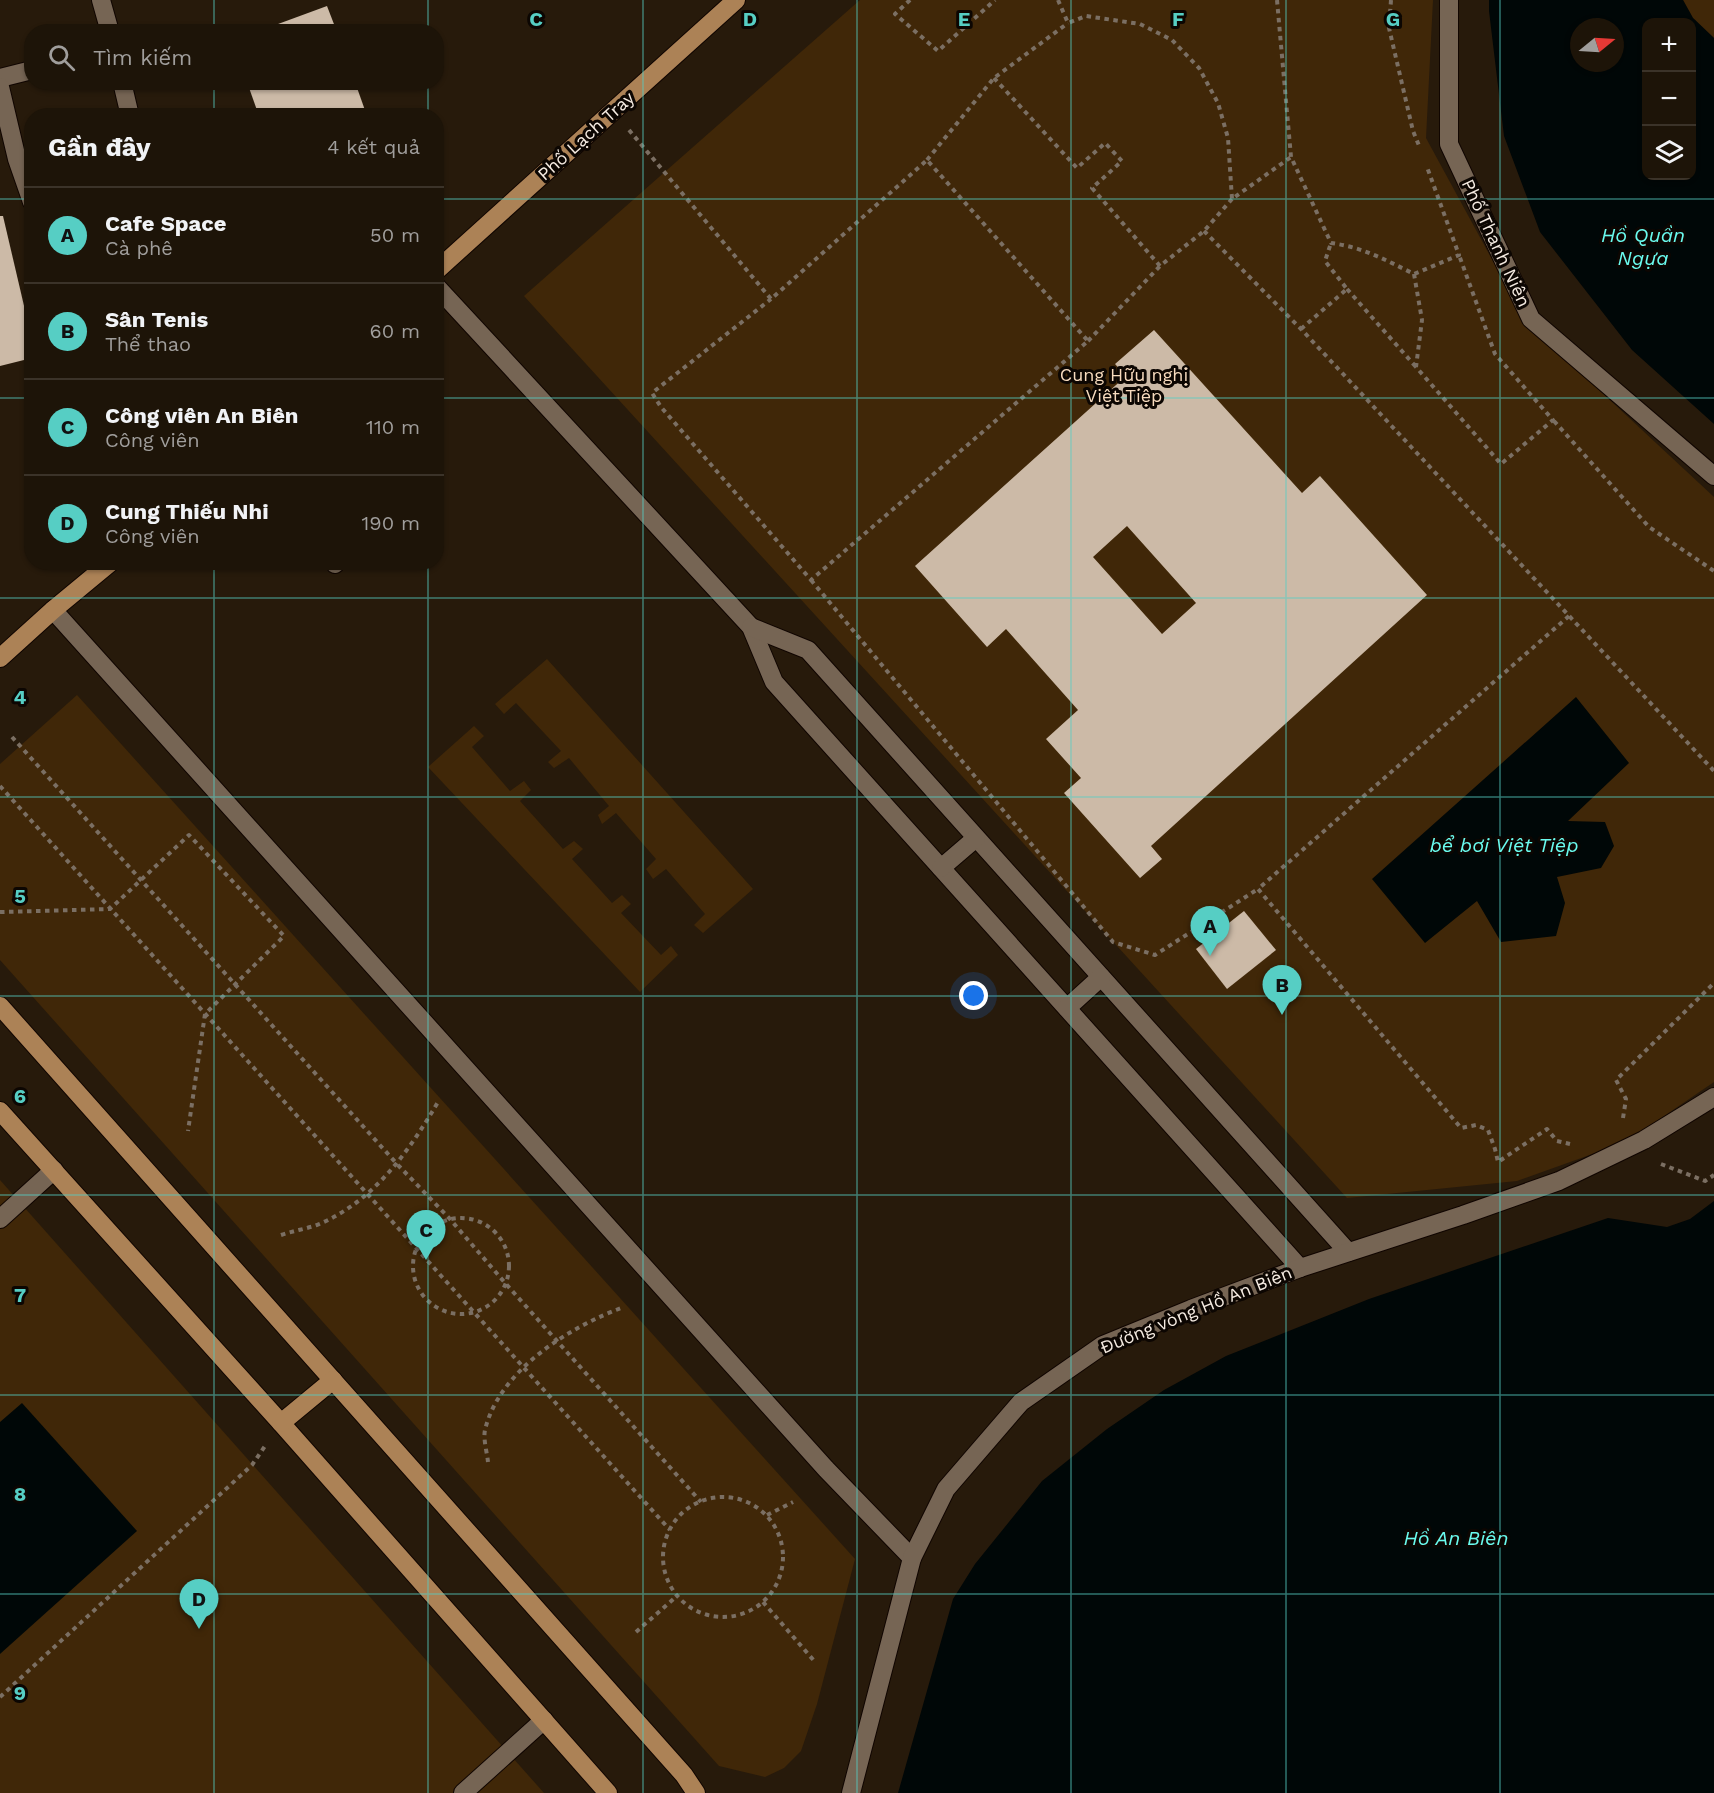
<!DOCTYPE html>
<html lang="vi">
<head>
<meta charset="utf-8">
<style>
	:root { --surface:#1d1408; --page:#2a2116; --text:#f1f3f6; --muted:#a09e9c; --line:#3b3329; --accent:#56cec4 }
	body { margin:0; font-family:"Work Sans",sans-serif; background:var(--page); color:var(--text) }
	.controls { position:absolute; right:18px; top:18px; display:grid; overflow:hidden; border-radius:12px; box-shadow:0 2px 4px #0004 }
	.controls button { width:54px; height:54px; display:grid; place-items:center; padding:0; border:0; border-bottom:2px solid var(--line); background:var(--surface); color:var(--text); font:30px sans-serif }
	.compass { position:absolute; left:1570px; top:18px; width:54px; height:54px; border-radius:50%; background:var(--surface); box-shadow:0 2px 4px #0004; rotate:72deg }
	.you { position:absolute; left:974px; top:996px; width:21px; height:21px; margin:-15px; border:4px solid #fff; border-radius:50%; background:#1a73e8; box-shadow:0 0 0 9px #1a73e833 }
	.badge { display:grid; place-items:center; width:39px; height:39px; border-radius:50%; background:var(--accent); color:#111; font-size:20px; font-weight:700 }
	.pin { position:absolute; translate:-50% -50px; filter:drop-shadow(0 2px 3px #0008) }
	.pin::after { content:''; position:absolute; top:32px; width:21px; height:18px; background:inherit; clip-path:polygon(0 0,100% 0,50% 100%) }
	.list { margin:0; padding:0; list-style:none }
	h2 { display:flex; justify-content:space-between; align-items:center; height:78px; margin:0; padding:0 24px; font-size:26px }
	h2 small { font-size:20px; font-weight:400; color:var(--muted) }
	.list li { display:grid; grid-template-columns:39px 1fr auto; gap:18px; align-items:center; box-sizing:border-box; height:96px; padding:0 24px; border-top:2px solid var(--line) }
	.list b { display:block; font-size:22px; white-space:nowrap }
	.list p { margin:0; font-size:20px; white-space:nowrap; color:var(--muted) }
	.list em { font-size:20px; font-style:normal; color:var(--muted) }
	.icon { flex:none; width:33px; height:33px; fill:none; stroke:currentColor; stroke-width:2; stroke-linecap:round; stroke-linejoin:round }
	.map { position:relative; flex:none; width:1714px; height:1793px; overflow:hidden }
	.search { position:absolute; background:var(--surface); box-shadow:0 2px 4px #0004; left:24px; top:24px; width:420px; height:66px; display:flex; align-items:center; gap:15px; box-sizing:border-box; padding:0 21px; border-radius:24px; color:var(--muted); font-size:22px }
	.panel { position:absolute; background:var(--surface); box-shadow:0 2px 4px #0004; left:24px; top:108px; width:420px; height:462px; border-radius:24px }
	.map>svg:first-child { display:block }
	.green { fill:#402708 }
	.water { fill:#000707; fill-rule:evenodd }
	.building { fill:#ccbaa7; fill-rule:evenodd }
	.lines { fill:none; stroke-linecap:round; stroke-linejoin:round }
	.minor-casing { stroke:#100500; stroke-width:20 }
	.major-casing { stroke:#100500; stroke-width:20 }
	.path { stroke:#7b6f63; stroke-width:4; stroke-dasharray:4.5 4.5; stroke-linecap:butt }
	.minor { stroke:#766554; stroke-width:18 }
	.major { stroke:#ac8256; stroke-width:18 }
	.grid { fill:none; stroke:#56cec4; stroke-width:1.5; stroke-opacity:0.55 }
	.labels { text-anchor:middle; stroke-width:6; stroke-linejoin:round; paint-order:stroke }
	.street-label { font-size:18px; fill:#f5ebe2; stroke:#0c0602 }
	.park-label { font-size:18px; fill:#f8dbbe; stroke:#0c0602 }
	.water-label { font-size:20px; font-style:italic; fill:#6afbef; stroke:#0c0602 }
	.grid-label { font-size:20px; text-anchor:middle; font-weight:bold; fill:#56cec4; stroke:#0c0602; stroke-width:6; stroke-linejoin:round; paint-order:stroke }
</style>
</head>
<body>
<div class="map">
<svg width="1714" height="1793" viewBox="0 0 1714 1793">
	<rect width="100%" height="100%" fill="#271a0b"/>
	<g class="green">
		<polygon points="860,0 1433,0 1426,138 1526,322 1714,497 1714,1082 1626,1142 1517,1181 1347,1198 524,296"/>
		<polygon points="1683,0 1714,0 1714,38 1693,18"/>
		<polygon points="547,659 753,889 703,933 694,925 705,914 666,869 653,879 646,869 656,859 616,813 602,824 598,815 609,806 569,758 554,768 548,762 561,751 516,703 504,714 495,704"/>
		<polygon points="77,695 855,1559 817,1704 801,1751 784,1768 765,1777 719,1766 0,960 0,764"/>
		<polygon points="474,726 484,736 472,747 510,791 524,781 531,790 520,801 563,849 574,841 583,849 572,859 612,903 622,895 631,904 621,913 661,955 671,946 678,955 640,992 428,767"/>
		<polygon points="0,1180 544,1793 0,1793"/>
	</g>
	<g class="water">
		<path d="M 1489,0 L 1683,0 L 1693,18 L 1714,38 L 1714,424 L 1632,350 L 1540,232 L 1504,136 L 1489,11 ZM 1646,22 L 1692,22 L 1692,176 L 1646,176 ZM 1579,27 L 1615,27 L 1615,63 L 1579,63 Z"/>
		<polygon points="1576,697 1629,763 1568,821 1605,822 1614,846 1601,868 1557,877 1565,903 1556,936 1501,942 1477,901 1425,943 1372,879"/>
		<polygon points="1714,1201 1714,1793 898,1793 953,1599 975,1564 1042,1481 1107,1429 1164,1390 1226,1356 1369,1299 1608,1218 1667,1227 1690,1219"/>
		<polygon points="22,1403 137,1531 0,1654 0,1422"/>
	</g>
	<g class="building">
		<polygon points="327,6 337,32 259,32 259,31"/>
		<polygon points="247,82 355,82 367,116 259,116"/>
		<polygon points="0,216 3,216 32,340 32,358 0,366"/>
		<path d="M 1154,330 L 1302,493 L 1320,476 L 1427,595 L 1151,846 L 1162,859 L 1140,878 L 1064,793 L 1081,778 L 1046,739 L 1078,710 L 1006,629 L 987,647 L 915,566 L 1126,376 L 1115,364 ZM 1127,526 L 1196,603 L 1162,634 L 1093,557 Z"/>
		<polygon points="1244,911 1276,950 1227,989 1196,949"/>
	</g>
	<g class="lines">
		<defs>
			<g id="minor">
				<polyline points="101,0 110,32"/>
				<polyline points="1449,0 1449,144 1531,319 1714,476"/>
				<polyline points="0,78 32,70"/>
				<polyline points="122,82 130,116"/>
				<polyline points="0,87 17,159 32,202"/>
				<polyline points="436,286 751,627 774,682 1300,1268"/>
				<polyline points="334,562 335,564"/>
				<polyline points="53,610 826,1469 912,1558"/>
				<polyline points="751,627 808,650 1348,1252"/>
				<polyline points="941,868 976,838"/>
				<polyline points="1067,1008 1101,977"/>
				<polyline points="0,1219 54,1170"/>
				<polyline points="463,1793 544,1720"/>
				<polyline points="851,1793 912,1558 946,1489 1021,1402 1103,1345 1191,1309 1300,1268 1463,1215 1559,1181 1644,1140 1714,1097"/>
			</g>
			<g id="major">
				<polyline points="436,271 736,0"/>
				<polyline points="0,658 53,610 111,562"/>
				<polyline points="0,1006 684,1775 696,1793"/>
				<polyline points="0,1111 281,1423 608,1793"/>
				<polyline points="281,1423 333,1380"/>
			</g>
		</defs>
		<use href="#minor" class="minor-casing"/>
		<use href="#major" class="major-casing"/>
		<g class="path">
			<polyline points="910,0 895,14 938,51 995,0"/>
			<polyline points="1058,0 1068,23 1086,16 1140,24 1172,40 1199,68 1218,103 1228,138 1232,199 1291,157"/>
			<path d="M 1277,0 L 1291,157 L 1331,243 C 1362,247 1386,260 1414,274 L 1459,255 L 1427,167"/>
			<polyline points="1391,0 1389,28 1413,131 1420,148"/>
			<polyline points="994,78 1077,168 1105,143 1122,161 1092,188 1160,266 1204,231 1232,199"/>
			<polyline points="629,130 771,299 927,160 1088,341 811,580 661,407 652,393 771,299"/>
			<polyline points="927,160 994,78 1068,23"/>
			<polyline points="1204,231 1301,329 1714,771"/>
			<polyline points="1414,274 1422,320 1416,367 1501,464 1553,420 1495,354 1459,255"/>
			<polyline points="1347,289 1416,367"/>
			<polyline points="1301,329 1347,289 1325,261 1331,243"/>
			<polyline points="1088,341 1160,266"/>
			<polyline points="1554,421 1649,527 1714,571"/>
			<polyline points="811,580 1113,942 1155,955 1258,889"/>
			<polyline points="1569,616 1258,889 1461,1128 1476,1125 1488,1130 1495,1149 1498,1162 1547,1129 1557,1141 1570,1144"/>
			<polyline points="12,737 397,1164 449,1218 506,1284 701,1502"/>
			<polyline points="0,786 670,1530"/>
			<polyline points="0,912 110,909 189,835 284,936 205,1014 188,1131"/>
			<polyline points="1623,1118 1626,1099 1616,1080 1714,983"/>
			<polyline points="1661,1164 1705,1181 1714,1175"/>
			<circle cx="461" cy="1266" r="48"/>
			<path d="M 281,1235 C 293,1231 305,1229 317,1225 C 373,1202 408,1153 438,1102"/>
			<path d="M 488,1462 C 487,1452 483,1439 485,1430 C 499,1370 571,1326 624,1307"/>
			<circle cx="723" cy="1557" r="60"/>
			<polyline points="767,1515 793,1502"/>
			<polyline points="763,1602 816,1663"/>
			<polyline points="636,1632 677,1596"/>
			<polyline points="0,1697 252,1465 265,1446"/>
		</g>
		<use href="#minor" class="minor"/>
		<use href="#major" class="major"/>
	</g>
	<path class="grid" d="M 214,0 L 214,32M 428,0 L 428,32M 643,0 L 643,1793M 857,0 L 857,1793M 1071,0 L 1071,1793M 1286,0 L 1286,1793M 1500,0 L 1500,1793M 214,82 L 214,116M 428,82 L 428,116M 0,199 L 32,199M 436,199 L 1714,199M 0,398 L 32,398M 436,398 L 1714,398M 214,562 L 214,1793M 428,562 L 428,1793M 0,598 L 1714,598M 0,797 L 1714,797M 0,996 L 1714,996M 0,1195 L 1714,1195M 0,1395 L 1714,1395M 0,1594 L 1714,1594"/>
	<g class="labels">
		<g class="street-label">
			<text transform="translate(586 136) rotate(-42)" y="6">Phố Lạch Tray</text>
			<text transform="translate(1496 243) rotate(65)" y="6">Phố Thanh Niên</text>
			<text transform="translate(1196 1310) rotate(-22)" y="6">Đường vòng Hồ An Biên</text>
		</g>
		<g class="park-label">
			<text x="1124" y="381">Cung Hữu nghị<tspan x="1124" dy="21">Việt Tiệp</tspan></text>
		</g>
		<g class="water-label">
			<text x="1643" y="242">Hồ Quần<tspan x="1643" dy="23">Ngựa</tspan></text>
			<text x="1504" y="852">bể bơi Việt Tiệp</text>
			<text x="1456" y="1545">Hồ An Biên</text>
		</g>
	</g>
	<g class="grid-label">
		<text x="536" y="26">C</text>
		<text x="750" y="26">D</text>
		<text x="964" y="26">E</text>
		<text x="1178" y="26">F</text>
		<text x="1393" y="26">G</text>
		<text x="20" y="704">4</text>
		<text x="20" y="903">5</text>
		<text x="20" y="1103">6</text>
		<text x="20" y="1302">7</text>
		<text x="20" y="1501">8</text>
		<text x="20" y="1700">9</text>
	</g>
</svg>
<div class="controls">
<button>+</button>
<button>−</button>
<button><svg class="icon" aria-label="layers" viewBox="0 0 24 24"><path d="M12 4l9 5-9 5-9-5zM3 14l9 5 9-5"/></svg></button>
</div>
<svg class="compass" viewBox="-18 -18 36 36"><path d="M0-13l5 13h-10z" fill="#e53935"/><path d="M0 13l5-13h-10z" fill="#a09e9c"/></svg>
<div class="you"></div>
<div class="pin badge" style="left:1210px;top:956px">A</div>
<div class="pin badge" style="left:1282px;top:1015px">B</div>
<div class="pin badge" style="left:426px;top:1260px">C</div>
<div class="pin badge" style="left:199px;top:1629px">D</div>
<div class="search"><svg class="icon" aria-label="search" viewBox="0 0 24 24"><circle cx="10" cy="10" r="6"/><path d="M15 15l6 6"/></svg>Tìm kiếm</div>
<section class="panel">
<h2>Gần đây<small>4 kết quả</small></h2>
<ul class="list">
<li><span class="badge">A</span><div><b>Cafe Space</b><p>Cà phê</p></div><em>50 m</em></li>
<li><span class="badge">B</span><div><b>Sân Tenis</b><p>Thể thao</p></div><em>60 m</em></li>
<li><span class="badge">C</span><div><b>Công viên An Biên</b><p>Công viên</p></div><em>110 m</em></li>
<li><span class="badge">D</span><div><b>Cung Thiếu Nhi</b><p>Công viên</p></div><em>190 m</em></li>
</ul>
</section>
</div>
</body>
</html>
